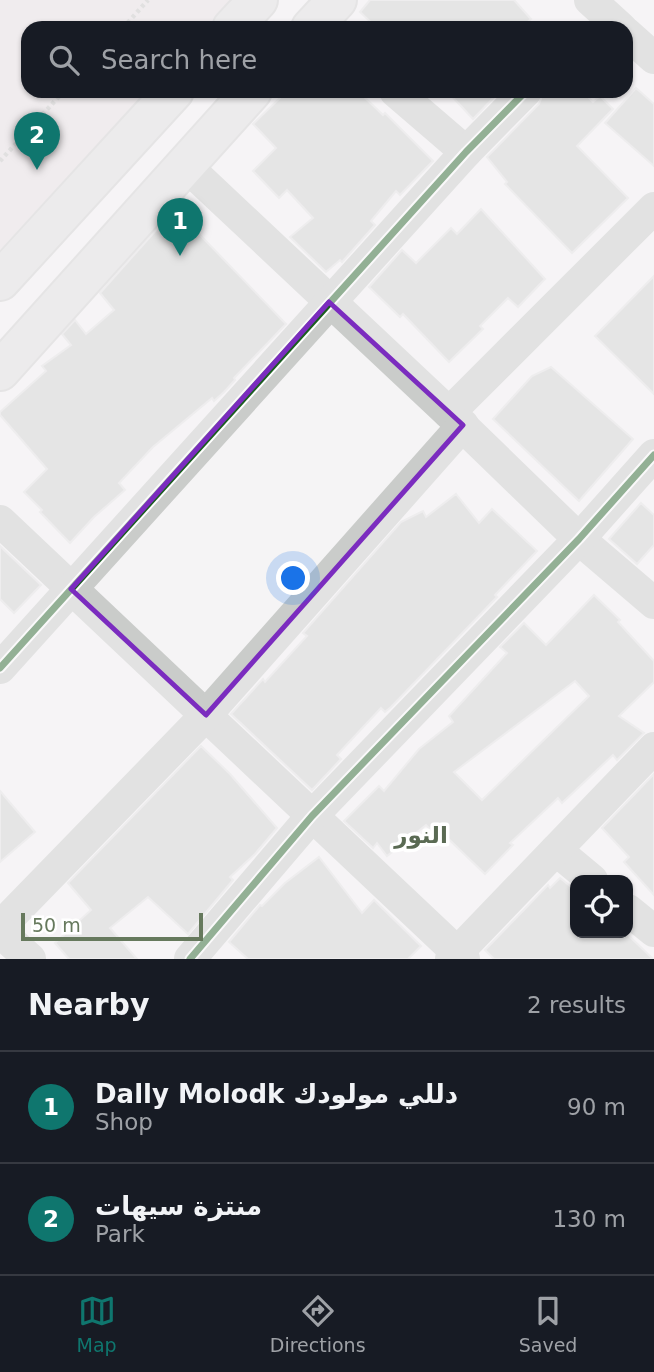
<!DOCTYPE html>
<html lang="en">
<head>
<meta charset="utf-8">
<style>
	:root { --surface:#171b24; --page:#242831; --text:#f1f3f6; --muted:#9ea1a6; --line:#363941; --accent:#0f766e }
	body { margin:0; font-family:"DejaVu Sans",Cairo,sans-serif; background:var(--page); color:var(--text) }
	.controls { position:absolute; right:21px; bottom:21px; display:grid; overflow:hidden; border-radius:14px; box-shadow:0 2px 5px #0004 }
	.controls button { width:63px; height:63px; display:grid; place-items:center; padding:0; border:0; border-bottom:2px solid var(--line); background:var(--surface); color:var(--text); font:35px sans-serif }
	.scale { position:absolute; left:21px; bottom:18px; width:182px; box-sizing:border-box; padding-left:7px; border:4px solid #66795d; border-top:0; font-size:19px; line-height:24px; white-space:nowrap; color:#66795d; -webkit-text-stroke:5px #fff; paint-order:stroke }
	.you { position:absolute; left:294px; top:579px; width:24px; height:24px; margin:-18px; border:5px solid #fff; border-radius:50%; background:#1a73e8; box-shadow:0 0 0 10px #1a73e833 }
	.badge { display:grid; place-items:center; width:46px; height:46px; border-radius:50%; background:var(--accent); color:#fff; font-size:23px; font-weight:700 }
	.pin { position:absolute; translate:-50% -58px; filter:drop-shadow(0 2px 4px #0008) }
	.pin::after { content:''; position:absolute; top:37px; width:24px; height:21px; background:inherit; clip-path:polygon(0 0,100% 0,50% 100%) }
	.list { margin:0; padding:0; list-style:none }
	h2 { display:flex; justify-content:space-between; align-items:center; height:91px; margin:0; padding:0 28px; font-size:30px }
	h2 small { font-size:23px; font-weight:400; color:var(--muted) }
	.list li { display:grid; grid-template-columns:46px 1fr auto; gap:21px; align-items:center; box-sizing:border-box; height:112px; padding:0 28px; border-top:2px solid var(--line) }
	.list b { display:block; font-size:26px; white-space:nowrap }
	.list p { margin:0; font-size:23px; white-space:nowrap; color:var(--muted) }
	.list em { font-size:23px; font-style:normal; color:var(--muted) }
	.icon { flex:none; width:38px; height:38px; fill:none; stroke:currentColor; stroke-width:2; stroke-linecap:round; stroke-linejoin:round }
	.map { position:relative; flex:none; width:654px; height:959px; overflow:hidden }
	.search { position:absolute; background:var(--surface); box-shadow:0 2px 5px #0004; left:21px; right:21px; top:21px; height:77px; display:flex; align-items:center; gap:18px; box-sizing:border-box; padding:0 24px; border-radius:21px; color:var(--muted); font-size:26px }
	.sheet { height:315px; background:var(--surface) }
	nav { display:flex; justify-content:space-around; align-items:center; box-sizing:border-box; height:98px; border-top:2px solid var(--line); background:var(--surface); font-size:19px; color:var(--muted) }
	nav a { display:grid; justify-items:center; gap:4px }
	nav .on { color:var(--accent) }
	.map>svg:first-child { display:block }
	.green { fill:#e8e2e4 }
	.building { fill:#d1d2d1; stroke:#e4e4e4; stroke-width:2; fill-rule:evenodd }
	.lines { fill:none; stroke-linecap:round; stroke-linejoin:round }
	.major-casing { stroke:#d1d1d0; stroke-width:42 }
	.path { stroke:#c7c8c6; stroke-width:4.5; stroke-dasharray:3.5 3.5; stroke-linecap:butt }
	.minor { stroke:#caccca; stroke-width:32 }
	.major { stroke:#dfe0df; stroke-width:38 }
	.cycleway-casing { stroke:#fff; stroke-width:11 }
	.cycleway { stroke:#1b5e20; stroke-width:7 }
	.marked { fill:none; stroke:#7b2cbf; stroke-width:5; stroke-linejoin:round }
	.labels { text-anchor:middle; stroke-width:7; stroke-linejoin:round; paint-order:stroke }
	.neighbourhood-label { font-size:23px; font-weight:bold; fill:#5a6a53; stroke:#fff }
</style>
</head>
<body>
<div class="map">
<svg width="654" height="959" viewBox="0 0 654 959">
	<rect width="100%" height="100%" fill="#f5f4f5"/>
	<polygon class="green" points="0,0 231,0 205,28 28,28 28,91 147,91 0,250"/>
	<g class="building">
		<polygon points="370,0 514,0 531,19 521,28 377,28 360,12"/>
		<polygon points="636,88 654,104 654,166 605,123"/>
		<polygon points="287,91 358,91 383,115 385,113 433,161 400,195 396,191 371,221 375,225 342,262 340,260 326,272 290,237 313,218 287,190 279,198 253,171 276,148 253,124"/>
		<polygon points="447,91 500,91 473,119"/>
		<polygon points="544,91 582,91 593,102 600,96 613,109 577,146 628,198 572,253 505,184 507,182 487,157 539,104"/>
		<polygon points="175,209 286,324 234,378 235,380 224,392 214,401 212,398 153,447 119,483 125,490 94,517 70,543 40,512 42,510 24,492 47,469 0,415 0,412 46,371 42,366 71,345 62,334 75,320 86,334 114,310 100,293"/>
		<polygon points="481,209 545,279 518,307 508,298 480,326 483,329 449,362 403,314 400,317 369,287 402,250 416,263 451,228 457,234"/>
		<polygon points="654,276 654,394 595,336"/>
		<polygon points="551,367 633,439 579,501 493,419 532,376"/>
		<polygon points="456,494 479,523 492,509 537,551 495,595 497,597 391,707 385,712 381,708 337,755 341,759 312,790 231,714 263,679 265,682 307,636 303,633 401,522 423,511 426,517"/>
		<polygon points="641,503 654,515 654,545 637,564 609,539"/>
		<polygon points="0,546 41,585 14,613 0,599"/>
		<path d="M 594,595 L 620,620 L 618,622 L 654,661 L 654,682 L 619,716 L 644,733 L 617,760 L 613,755 L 562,803 L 558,798 L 510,843 L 513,845 L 485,874 L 436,827 L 432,831 L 426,825 L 387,856 L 377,843 L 373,848 L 344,821 L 379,786 L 384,791 L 419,749 L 453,722 L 449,716 L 507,653 L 500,647 L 524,623 L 546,645 ZM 575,681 L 589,696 L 482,800 L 454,772 Z"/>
		<polygon points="201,746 230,774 277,828 255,854 230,877 233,880 188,934 148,897 110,928 137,959 69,959 55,943 91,910 68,883"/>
		<polygon points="654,774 654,895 624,862 629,857 602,828"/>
		<polygon points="0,791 35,832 0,862"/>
		<polygon points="319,857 362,913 374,900 421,946 408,959 248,959 229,942 260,905 262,906 285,883"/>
		<polygon points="560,878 575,890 575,933 626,933 653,959 494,959 485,950 548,885 550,888"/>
	</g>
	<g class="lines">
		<defs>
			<g id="major">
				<polyline points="232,28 258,0"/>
				<polyline points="311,28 337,0"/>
				<polyline points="0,281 174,91"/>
				<polyline points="0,371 252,91"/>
			</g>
		</defs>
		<use href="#major" class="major-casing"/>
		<g class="path">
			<polyline points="123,28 148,0"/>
			<polyline points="0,161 64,91"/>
		</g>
		<g class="minor">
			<polyline points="590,0 621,28"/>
			<polyline points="626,33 654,58"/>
			<polyline points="395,91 466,152"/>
			<polyline points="184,164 449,413 579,539 654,603"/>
			<polyline points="449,413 654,208"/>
			<polyline points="0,521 464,959"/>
			<polyline points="0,668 466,152 526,91"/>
			<polyline points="556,850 592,880"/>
			<polyline points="628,910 654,931"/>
			<polyline points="0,927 206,715 463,425"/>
			<polyline points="0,932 30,959"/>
			<polyline points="190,959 312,816 579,539 654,455"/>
			<polyline points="451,959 654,748"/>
		</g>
		<use href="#major" class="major"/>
		<defs>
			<g id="cycleway">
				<polyline points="0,668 466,152 526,91"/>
				<polyline points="190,959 312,816 579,539 654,455"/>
			</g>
		</defs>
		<use href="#cycleway" class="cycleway-casing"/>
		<use href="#cycleway" class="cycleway"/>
	</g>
	<path d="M0 0H654V959H0ZM 329,302 L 463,425 L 206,715 L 71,589 Z" fill="#f5f4f5" fill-opacity=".55" fill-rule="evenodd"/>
	<path class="marked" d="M 329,302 L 463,425 L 206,715 L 71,589 Z"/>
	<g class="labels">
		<g class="neighbourhood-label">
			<text x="421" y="843">النور</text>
		</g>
	</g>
</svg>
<div class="controls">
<button><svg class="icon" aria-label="locate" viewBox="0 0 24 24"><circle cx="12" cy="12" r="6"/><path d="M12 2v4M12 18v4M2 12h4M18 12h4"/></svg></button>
</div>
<div class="scale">50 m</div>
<div class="you"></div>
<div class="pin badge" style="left:180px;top:256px">1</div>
<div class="pin badge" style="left:37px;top:170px">2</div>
<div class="search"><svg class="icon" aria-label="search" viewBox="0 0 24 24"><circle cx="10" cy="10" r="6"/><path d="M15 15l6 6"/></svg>Search here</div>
</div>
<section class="sheet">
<h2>Nearby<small>2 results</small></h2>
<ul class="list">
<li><span class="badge">1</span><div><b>Dally Molodk دللي مولودك</b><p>Shop</p></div><em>90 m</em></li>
<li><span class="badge">2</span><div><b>منتزة سيهات</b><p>Park</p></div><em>130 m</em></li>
</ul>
</section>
<nav>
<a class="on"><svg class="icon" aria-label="map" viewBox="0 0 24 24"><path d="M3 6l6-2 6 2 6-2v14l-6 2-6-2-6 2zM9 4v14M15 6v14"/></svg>Map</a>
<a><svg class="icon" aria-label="directions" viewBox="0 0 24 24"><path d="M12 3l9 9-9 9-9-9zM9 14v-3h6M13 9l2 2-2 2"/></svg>Directions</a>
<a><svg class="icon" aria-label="saved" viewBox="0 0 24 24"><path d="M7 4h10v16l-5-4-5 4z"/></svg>Saved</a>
</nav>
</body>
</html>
